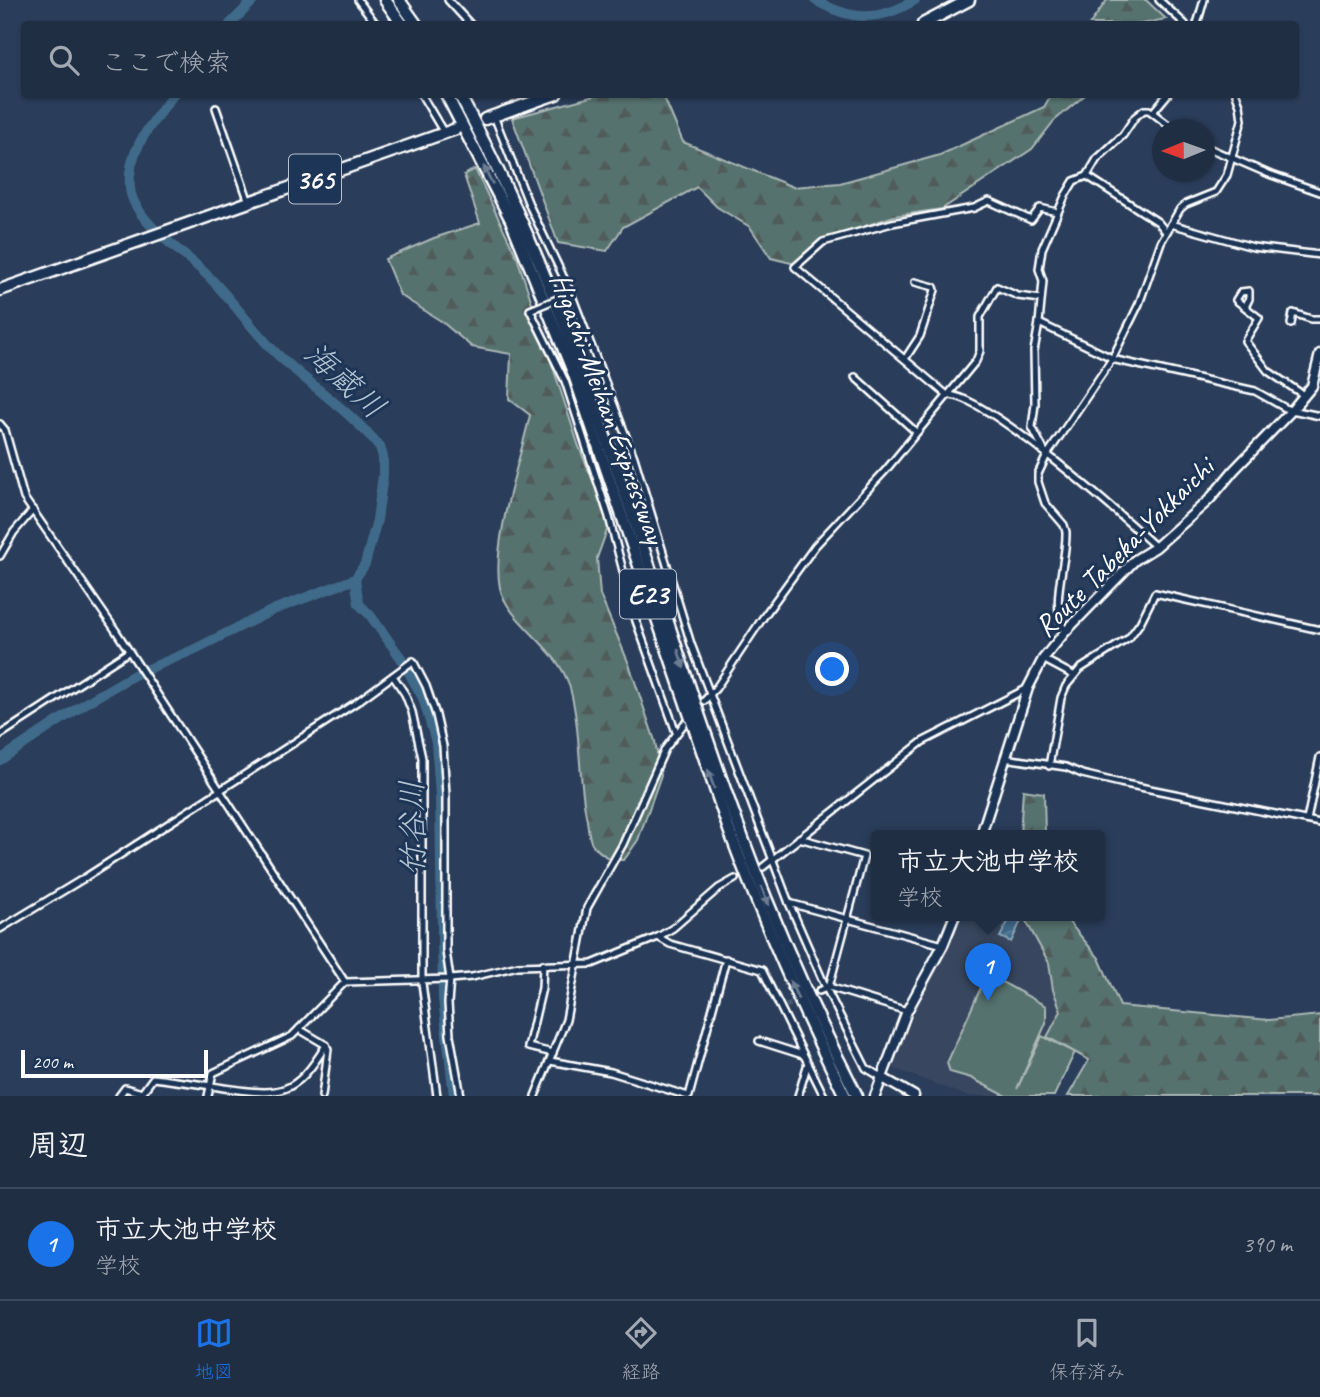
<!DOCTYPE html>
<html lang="ja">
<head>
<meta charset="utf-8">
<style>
	:root { --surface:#202e44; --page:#28364b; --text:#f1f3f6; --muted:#a2a8b2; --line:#3d4a5d; --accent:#1a73e8 }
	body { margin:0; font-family:Caveat,"Klee One",sans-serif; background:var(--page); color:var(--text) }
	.compass { position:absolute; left:1152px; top:119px; width:63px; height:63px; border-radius:50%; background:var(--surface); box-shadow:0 2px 5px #0004; rotate:269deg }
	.scale { position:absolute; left:21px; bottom:18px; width:187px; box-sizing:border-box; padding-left:7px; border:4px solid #fff; border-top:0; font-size:19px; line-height:24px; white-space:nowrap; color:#fff; -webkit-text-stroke:5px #1d3557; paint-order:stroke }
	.you { position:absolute; left:833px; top:670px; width:24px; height:24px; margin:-18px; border:5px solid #fff; border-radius:50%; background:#1a73e8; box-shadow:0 0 0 10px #1a73e833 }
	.badge { display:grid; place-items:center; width:46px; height:46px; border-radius:50%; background:var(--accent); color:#fff; font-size:23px; font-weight:700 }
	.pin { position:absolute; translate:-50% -58px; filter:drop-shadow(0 2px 4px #0008) }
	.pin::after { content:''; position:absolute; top:37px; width:24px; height:21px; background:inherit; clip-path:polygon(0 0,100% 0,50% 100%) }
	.popup { position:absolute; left:871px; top:830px; width:234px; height:91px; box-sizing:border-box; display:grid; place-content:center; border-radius:7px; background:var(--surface); filter:drop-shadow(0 2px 5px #0005); font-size:23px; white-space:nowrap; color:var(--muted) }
	.popup b { font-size:26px; color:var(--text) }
	.popup::after { content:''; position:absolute; left:50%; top:100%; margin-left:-14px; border:14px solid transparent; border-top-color:var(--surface) }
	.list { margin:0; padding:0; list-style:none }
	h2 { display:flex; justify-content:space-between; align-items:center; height:91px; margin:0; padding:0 28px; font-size:30px }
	h2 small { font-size:23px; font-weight:400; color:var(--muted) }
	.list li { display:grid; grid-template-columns:46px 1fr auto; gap:21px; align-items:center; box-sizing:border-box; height:112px; padding:0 28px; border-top:2px solid var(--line) }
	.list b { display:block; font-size:26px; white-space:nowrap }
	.list p { margin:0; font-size:23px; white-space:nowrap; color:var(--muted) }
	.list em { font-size:23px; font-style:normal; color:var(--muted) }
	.icon { flex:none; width:38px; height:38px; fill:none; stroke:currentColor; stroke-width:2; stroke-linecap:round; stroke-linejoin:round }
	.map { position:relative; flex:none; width:1320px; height:1096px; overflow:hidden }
	.search { position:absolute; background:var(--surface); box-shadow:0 2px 5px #0004; left:21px; right:21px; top:21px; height:77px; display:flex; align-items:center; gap:18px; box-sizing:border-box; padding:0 24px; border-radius:7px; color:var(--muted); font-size:26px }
	.sheet { height:203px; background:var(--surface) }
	nav { display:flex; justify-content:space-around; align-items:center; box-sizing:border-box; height:98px; border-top:2px solid var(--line); background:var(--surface); font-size:19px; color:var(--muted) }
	nav a { display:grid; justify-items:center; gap:4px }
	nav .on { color:var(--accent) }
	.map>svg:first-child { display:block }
	.built { fill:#39475e }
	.green { fill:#57726e; stroke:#abb8b6; stroke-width:2 }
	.forest { fill:url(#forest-firs); stroke:#abb8b6; stroke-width:2 }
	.water { fill:url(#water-waves); stroke:#8da6b8; stroke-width:2 }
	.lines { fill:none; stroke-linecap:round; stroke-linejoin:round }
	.river { stroke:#416b89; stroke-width:10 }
	.street-tunnel { stroke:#4a5a73; stroke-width:5; stroke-dasharray:5 2.5; stroke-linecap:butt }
	.street-casing { stroke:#fff; stroke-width:10 }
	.secondary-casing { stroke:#fff; stroke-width:13 }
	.highway-casing { stroke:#fff; stroke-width:15 }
	.street { stroke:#1d3557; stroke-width:5 }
	.secondary { stroke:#1d3557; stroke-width:8 }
	.highway { stroke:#1d3557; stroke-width:10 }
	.street-bridge-casing { stroke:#fff; stroke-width:10; stroke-linecap:butt }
	.street-bridge { stroke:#1d3557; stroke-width:5 }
	.oneway { fill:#6c7c92 }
	.labels { text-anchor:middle; stroke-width:6; stroke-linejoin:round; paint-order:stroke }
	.shield { fill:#1d3557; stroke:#bbc2cd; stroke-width:2 }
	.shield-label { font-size:28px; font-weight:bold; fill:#fff }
	.street-label { font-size:30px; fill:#fff; stroke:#1d3557 }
	.water-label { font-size:32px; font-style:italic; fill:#b3c4d0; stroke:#1d3557 }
</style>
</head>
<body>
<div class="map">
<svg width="1320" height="1096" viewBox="0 0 1320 1096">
	<defs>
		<pattern id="forest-firs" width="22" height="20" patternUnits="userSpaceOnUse" patternTransform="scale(1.75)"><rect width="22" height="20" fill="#57726e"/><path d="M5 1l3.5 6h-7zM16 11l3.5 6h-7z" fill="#505b5a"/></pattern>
		<pattern id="water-waves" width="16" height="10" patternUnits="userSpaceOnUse" patternTransform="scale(1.75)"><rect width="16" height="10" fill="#416b89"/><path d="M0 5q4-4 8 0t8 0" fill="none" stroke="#5e819b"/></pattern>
	</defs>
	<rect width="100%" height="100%" fill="#2a3d5a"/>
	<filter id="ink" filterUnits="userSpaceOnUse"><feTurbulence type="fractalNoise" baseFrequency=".0143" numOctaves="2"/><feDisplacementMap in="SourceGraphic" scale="14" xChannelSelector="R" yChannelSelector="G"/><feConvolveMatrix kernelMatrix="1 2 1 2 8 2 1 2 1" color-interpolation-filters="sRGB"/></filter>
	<g filter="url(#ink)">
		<polygon class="built" points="959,915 1020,915 1026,921 1050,963 1053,990 1061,1012 1047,1037 1075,1052 1054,1096 967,1096 890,1067"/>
		<polygon class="green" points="987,974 1046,1006 1046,1023 1017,1089 1042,1036 1075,1052 1054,1096 1006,1096 971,1078 950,1072 947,1063"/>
		<g class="forest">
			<polygon points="1107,0 1146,0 1166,19 1141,24 1090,24"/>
			<polygon points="598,95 663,95 683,142 793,187 840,183 940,155 1044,107 1051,95 1085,95 1054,121 1032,149 942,209 894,216 831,238 799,265 771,258 750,227 717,207 697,187 623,227 607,251 558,243 512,118"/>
			<path d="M 475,169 L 517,257 L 579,447 L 610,522 L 597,558 L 600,595 L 629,664 L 655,741 L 661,775 L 638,840 L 624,860 L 610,860 C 605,855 594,849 591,842 C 588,834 588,824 586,815 C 578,773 581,730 570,688 C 558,646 508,623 500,588 C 491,545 520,460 530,415 L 509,399 L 511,354 L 472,347 L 441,321 L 400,295 L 385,259 L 434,238 L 480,223 L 464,175 Z"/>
			<polygon points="1023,790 1044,793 1045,835 1020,835"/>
			<polygon points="1020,915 1063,915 1099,958 1120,1006 1269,1020 1320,1015 1320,1096 1068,1096 1089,1060 1047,1037 1061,1011 1053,990 1049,963 1026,921"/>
		</g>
		<polygon class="water" points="1011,916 1021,921 1011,942 1000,937"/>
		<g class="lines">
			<g class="river">
				<path d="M 815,0 C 851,21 879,22 915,0"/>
				<polyline points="230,24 254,0"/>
				<polyline points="355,579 359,604 370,615 401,658 423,698 436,742 440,795 443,999 454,1096"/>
				<path d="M 0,760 L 89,701 L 134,675 L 193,650 L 273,610 L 355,579 L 365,564 L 377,520 L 383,475 L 383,457 L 380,447 C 351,412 311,386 277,354 C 252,330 232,299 206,274 C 184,252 133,221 130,188 C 126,151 153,122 174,94"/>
			</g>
			<g class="street-tunnel">
				<polyline points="735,879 763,867"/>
				<polyline points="786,1006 800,1000"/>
			</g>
			<defs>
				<g id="street">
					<polyline points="358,0 376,24"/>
					<polyline points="448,0 470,24"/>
					<polyline points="1159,0 1185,24"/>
					<polyline points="1197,24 1204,0"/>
					<polyline points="421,94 444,133"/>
					<polyline points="216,108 249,202"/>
					<polyline points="1153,112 1168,94"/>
					<polyline points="494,116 530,207 571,293 634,457 691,644 789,903 826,988 866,1068 881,1077"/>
					<polyline points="1175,130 1149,110 1144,110 1135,117 1123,135 1097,159 1087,176 1074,181 1065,196 1042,249 1039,269 1043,281 1039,323 1116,360 1255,391 1287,409 1320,416"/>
					<polyline points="1204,146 1269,174 1320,192"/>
					<polyline points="1087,176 1158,222 1166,232"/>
					<path d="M 1057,212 L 1040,208 L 1031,220 L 989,201 L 974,208 L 892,223 L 823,242 L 795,267 L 947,395 C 983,392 1124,518 1156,547"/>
					<polyline points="1171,224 1253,247 1320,255"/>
					<polyline points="1245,307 1249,299 1249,291 1241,292 1236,300 1259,318 1245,341 1268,371 1305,396"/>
					<polyline points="535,308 530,310 565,381 609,517 636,621 676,732"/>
					<polyline points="1039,323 1034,351 1035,404 1032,427 1045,452"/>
					<polyline points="1291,324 1293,313 1311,319 1320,319"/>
					<polyline points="905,359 920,336 935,290 934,287 915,282"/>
					<polyline points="855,377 916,432"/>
					<polyline points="0,424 5,430 24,498 116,631 345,982"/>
					<polyline points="0,556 14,532 33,510"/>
					<path d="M 1065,632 C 1049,602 1067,564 1066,532 L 1064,525 L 1045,503 L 1038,482 L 1038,474 L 1047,455 L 1112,359 L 1139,304 L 1161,242 L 1180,209 L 1186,204 L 1216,192 L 1227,175 L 1242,120 L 1240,105 L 1236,94"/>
					<polyline points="1043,659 1073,675"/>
					<polyline points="393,676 405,694 412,712 422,758 422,983 437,1096"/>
					<polyline points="704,701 716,688 762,619 815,546 885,471 976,361 980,351 980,317 997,287 1018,296 1041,299"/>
					<polyline points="0,735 128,652"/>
					<polyline points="1004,758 1066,767 1082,774 1120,783 1320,823"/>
					<polyline points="1049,766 1061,698 1066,686 1080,669 1129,638 1140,623 1155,593 1320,630"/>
					<polyline points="1307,820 1320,757"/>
					<polyline points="799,838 864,856 829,987"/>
					<polyline points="763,867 922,742 1028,688"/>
					<polyline points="789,903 943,945"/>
					<polyline points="0,929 86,877 357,702 413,661 426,686 436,715 443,746 446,795 446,951 450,979 448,1003 450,1035 461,1096"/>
					<polyline points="658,937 670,944 762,970 824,1096"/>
					<polyline points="543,964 542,988 528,1047 553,1053"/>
					<polyline points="819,991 829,987 907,1011"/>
					<polyline points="299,1029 326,1045"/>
					<polyline points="759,1041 803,1055"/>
					<polyline points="550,1061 611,1072 688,1096"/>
					<path d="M 119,1096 L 125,1088 L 142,1093 L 153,1078 C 177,1081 200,1084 224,1088 C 281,1096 295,1096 326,1045"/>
					<polyline points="208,1096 213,1073 292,1036 345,982 450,979 472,977 518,966 592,964 658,937 673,928 719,888 735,879"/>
					<polyline points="322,1096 328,1049 326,1045"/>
					<polyline points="535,1096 566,1020 587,908 623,844 665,749 684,724"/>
					<polyline points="689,1096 726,959"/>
					<polyline points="798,1096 808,1063"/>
				</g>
				<g id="secondary">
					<polyline points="981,835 1028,688 1043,659 1065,632 1135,560 1156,547 1209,500 1234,470 1293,409 1312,386 1320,354"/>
					<polyline points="881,1077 914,1096"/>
					<polyline points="875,1096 907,1011 943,945 955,915"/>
				</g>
				<g id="highway">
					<polyline points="385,0 402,24"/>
					<polyline points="399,0 416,24"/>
					<polyline points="923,24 969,0"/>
					<path d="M 446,94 L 511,220 L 573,372 L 729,830 C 763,921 802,1009 845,1096"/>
					<path d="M 459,94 C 585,326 648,582 739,828 C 773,920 812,1009 857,1096"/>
					<polyline points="485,119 556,94"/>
					<polyline points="0,290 456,129"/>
				</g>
			</defs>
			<use href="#street" class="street-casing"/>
			<use href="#secondary" class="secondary-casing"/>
			<use href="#highway" class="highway-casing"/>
			<use href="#street" class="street"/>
			<use href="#secondary" class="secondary"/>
			<use href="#highway" class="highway"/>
			<defs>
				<polyline id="street-bridge" points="535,308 569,294"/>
			</defs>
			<use href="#street-bridge" class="street-bridge-casing"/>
			<use href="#street-bridge" class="street-bridge"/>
		</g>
		<defs><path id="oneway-solid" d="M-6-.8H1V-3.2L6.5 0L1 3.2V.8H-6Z" transform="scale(1.75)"/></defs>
		<g class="oneway">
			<use href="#oneway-solid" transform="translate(488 175) rotate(-117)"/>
			<use href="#oneway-solid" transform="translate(681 659) rotate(72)"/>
			<use href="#oneway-solid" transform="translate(711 779) rotate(-109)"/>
			<use href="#oneway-solid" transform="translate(765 896) rotate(69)"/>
			<use href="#oneway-solid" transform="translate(794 990) rotate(-114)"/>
		</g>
	</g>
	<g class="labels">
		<g class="shield">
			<rect x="289" y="154.5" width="52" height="49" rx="5"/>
			<rect x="620" y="569.5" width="56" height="49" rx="5"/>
		</g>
		<g class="shield-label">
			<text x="315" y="189">365</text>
			<text x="648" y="604">E23</text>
		</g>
		<g class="street-label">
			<text transform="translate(608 408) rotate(70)" y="10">Higashi-Meihan Expressway</text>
			<text transform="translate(1124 547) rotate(-45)" y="10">Route Tabeka-Yokkaichi</text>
		</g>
		<g class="water-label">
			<text transform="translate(345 380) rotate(42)" y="11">海蔵川</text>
			<text transform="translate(412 828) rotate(-91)" y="11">竹谷川</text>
		</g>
	</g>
</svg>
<svg class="compass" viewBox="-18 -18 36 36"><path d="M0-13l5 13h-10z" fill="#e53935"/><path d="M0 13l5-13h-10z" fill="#a2a8b2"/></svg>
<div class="scale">200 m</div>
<div class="you"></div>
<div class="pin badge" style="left:988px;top:1001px">1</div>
<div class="popup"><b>市立大池中学校</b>学校</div>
<div class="search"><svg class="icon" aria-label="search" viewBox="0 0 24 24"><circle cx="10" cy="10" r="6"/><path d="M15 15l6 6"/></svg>ここで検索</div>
</div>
<section class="sheet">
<h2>周辺<small></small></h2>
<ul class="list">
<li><span class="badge">1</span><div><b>市立大池中学校</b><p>学校</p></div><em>390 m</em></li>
</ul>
</section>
<nav>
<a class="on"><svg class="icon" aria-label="map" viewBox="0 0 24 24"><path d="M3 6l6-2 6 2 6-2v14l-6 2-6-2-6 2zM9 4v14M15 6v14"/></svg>地図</a>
<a><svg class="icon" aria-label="directions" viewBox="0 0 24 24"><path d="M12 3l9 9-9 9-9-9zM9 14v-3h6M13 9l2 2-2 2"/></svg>経路</a>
<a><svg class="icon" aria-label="saved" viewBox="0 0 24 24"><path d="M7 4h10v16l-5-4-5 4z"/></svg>保存済み</a>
</nav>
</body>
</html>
